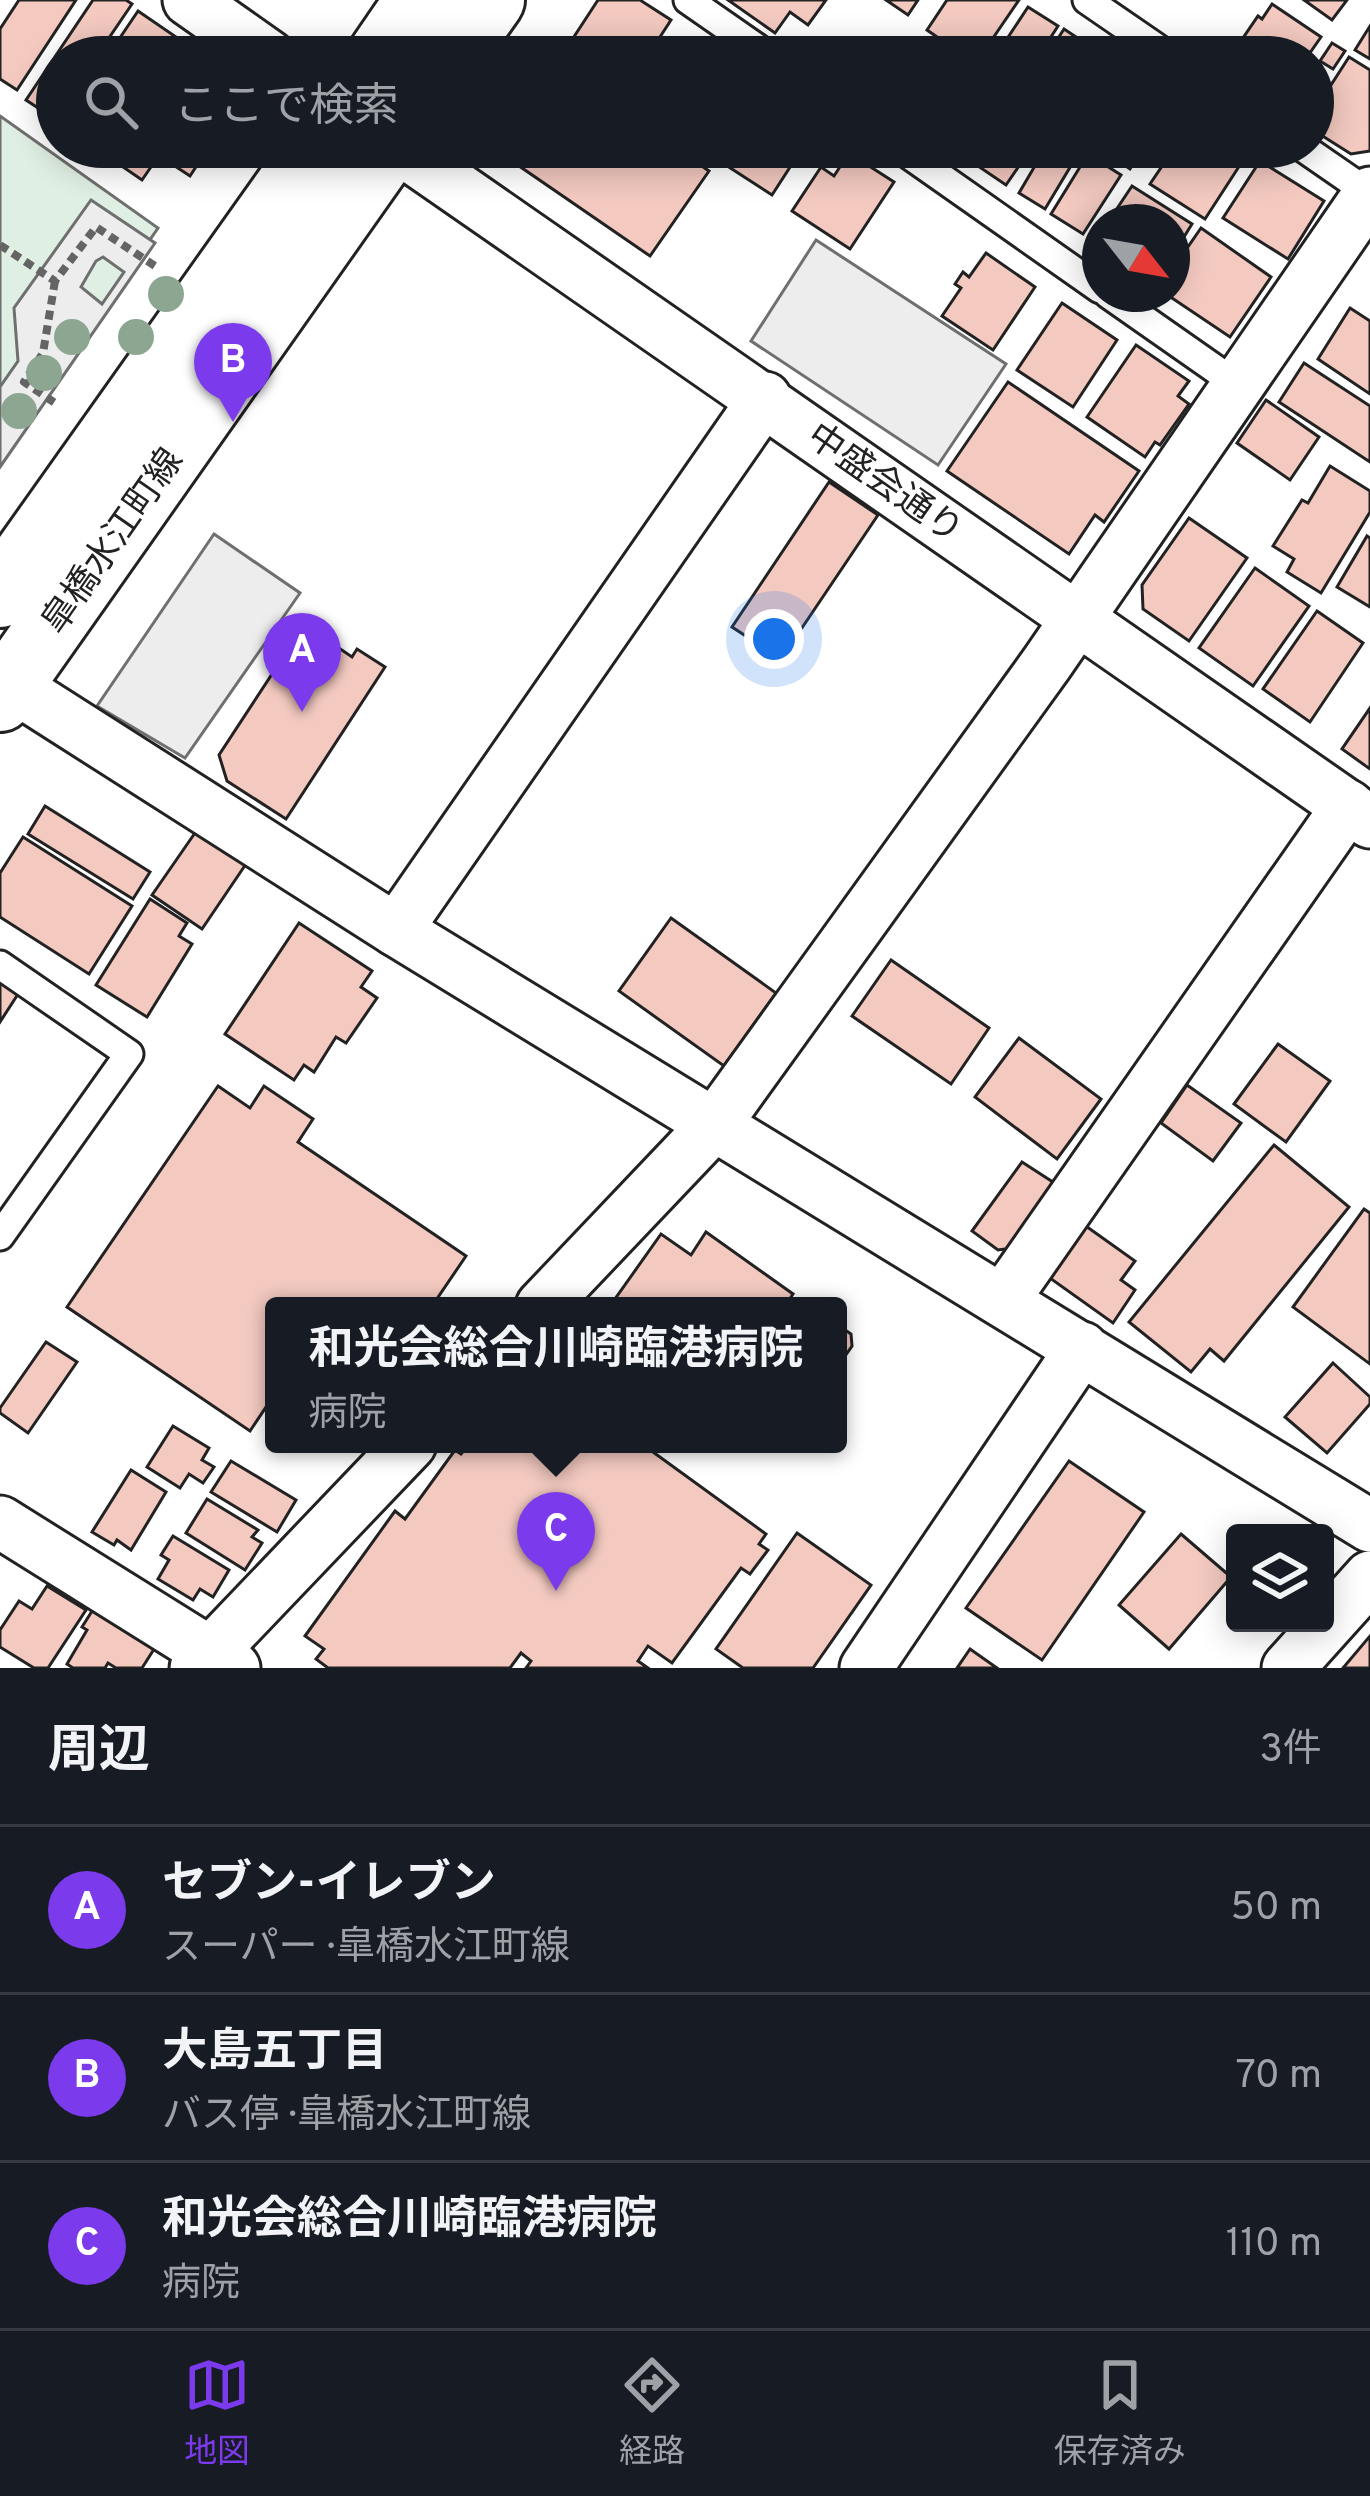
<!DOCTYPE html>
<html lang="ja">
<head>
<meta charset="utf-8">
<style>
	:root { --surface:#171b24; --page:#20242c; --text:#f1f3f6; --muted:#9ea1a6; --line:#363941; --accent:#7c3aed }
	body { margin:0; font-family:Overpass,"Noto Sans JP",sans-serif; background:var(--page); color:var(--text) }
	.controls { position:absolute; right:36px; bottom:36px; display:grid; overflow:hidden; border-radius:12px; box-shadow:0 6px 30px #0003 }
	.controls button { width:108px; height:108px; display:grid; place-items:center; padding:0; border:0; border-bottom:3px solid var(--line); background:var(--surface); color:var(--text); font:60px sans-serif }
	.compass { position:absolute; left:1082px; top:204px; width:108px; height:108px; border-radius:50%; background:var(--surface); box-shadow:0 6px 30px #0003; rotate:121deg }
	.you { position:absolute; left:774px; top:639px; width:42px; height:42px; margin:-30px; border:9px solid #fff; border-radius:50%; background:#1a73e8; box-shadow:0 0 0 18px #1a73e833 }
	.badge { display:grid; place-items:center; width:78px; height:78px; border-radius:50%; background:var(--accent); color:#fff; font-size:39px; font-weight:700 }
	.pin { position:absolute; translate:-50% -99px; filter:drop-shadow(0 3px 6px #0008) }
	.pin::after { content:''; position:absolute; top:63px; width:42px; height:36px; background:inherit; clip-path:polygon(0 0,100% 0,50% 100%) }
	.popup { position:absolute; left:265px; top:1297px; width:582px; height:156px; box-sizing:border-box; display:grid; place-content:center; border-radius:12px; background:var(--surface); filter:drop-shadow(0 3px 9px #0005); font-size:39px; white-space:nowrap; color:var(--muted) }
	.popup b { font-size:45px; color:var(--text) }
	.popup::after { content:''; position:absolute; left:50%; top:100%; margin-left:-24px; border:24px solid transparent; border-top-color:var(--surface) }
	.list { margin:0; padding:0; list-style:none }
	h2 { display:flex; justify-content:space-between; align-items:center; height:156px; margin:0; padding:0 48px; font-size:51px }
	h2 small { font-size:39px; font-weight:400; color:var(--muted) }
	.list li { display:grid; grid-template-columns:78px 1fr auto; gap:36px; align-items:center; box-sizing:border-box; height:168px; padding:0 48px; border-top:3px solid var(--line) }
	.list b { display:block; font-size:45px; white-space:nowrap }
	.list p { margin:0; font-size:39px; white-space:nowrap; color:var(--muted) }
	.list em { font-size:39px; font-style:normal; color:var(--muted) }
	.icon { flex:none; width:66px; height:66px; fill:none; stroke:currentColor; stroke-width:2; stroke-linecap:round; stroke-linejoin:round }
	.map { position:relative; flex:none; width:1370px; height:1668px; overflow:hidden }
	.search { position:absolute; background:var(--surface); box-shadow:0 6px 30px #0003; left:36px; right:36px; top:36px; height:132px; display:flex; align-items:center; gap:30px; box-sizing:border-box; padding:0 42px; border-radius:66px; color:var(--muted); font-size:45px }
	.sheet { height:660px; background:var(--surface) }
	nav { display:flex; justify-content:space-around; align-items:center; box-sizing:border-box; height:168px; border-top:3px solid var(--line); background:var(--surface); font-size:33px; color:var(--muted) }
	nav a { display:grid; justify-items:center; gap:6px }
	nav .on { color:var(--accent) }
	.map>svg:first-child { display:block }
	.green { fill:#e0efe3; stroke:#6f6f6f; stroke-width:3 }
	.parking { fill:#ededed; stroke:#6f6f6f; stroke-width:3; fill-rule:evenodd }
	.building { fill:#f3c9c0; stroke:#222; stroke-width:3 }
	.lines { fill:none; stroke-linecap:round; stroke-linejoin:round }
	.lane-casing { stroke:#222; stroke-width:33 }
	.street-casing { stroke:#222; stroke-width:57 }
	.secondary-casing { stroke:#222; stroke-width:72 }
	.path { stroke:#646464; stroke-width:8; stroke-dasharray:9 6; stroke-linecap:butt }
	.lane { stroke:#fff; stroke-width:27 }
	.street { stroke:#fff; stroke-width:51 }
	.secondary { stroke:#fff; stroke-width:66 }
	.tree { fill:#8da692 }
	.labels { text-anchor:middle; stroke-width:9; stroke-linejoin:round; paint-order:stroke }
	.street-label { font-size:36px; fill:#222; stroke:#fff }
</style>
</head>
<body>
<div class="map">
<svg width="1370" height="1668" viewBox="0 0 1370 1668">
	<rect width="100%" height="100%" fill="#fff"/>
	<polygon class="green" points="0,116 158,228 0,457"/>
	<g class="parking">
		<path d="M 91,200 L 155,243 L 0,467 L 0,387 L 18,361 L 14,308 ZM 103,257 L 124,272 L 102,304 L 81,287 L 96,261 Z"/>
		<polygon points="816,240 1006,364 938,465 751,341"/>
		<polygon points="214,534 300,593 185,758 97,706"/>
	</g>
	<g class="building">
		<polygon points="19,0 76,0 17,90 0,79 0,29"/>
		<polygon points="93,0 126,0 132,4 96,57 57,57 55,119 26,100"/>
		<polygon points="598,0 640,0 671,20 647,57 578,57 566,49"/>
		<polygon points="728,0 826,0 808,25 790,12 775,33"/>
		<polygon points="886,0 918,0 908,15"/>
		<polygon points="947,0 1019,0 980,57 966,57 927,30"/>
		<polygon points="1304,0 1347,0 1332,20"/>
		<polygon points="1272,4 1321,37 1307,57 1230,57 1258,16 1262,19"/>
		<polygon points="1028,7 1058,26 1038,57 995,57"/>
		<polygon points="138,11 195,50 190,57 107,57"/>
		<polygon points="1370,26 1370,59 1355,50"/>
		<polygon points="1064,29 1094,49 1089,57 1046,57"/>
		<polygon points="924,40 951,57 914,57"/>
		<polygon points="673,42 696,57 663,57"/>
		<polygon points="1332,43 1345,51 1333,69 1320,61"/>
		<polygon points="1349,57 1370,70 1370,151 1351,154 1313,130 1313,113"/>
		<polygon points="94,147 128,147 153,164 142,180"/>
		<polygon points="146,147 209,147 190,176"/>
		<polygon points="512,147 674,147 709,171 650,256 506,157"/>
		<polygon points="726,147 803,147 772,195 718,160"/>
		<polygon points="950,147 1032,147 1006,185"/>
		<polygon points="1046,147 1081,149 1045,209 1019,193"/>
		<polygon points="1098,147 1144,147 1130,169"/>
		<polygon points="1175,147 1251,148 1205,219 1150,184"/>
		<polygon points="849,153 894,182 850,249 792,211 821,167 834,176"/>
		<polygon points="1088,154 1121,175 1083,234 1051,214"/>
		<polygon points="1260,161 1324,201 1288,259 1223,218"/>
		<polygon points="1132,186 1192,224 1172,256 1172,222 1123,222 1126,217 1116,210"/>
		<polygon points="1201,228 1271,277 1230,337 1166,294 1172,294 1172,270"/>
		<polygon points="986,253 1035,287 993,350 942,316 961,288 955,284 963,272 969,277"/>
		<polygon points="1062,303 1117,340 1073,407 1017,370"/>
		<polygon points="1350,308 1370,321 1370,394 1318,359"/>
		<polygon points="1136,345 1189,381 1178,396 1189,404 1160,445 1155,442 1145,457 1087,417"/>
		<polygon points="1304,363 1370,406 1370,462 1279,402"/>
		<polygon points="1008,382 1139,471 1104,522 1095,515 1069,554 947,471"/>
		<polygon points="1266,400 1319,437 1290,480 1237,443"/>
		<polygon points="1330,466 1370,491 1370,512 1321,593 1287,572 1294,559 1273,546 1302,500 1308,503"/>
		<polygon points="829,482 878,515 781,659 732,627"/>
		<polygon points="1189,518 1247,558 1189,641 1143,609 1142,585"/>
		<polygon points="1367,536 1370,538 1370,607 1337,587"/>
		<polygon points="1255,568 1309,606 1253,686 1199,648"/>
		<polygon points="1317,611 1363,643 1310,722 1263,689"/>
		<polygon points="311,629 352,657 357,649 385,667 286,819 227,781 219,755 278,665 285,669"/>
		<polygon points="1370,708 1370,769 1342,749"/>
		<polygon points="45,806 150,872 133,899 28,834"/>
		<polygon points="197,830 246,864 202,929 152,895"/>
		<polygon points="23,837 132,906 89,974 0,917 0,873"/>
		<polygon points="150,899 187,923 179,936 192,944 147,1017 96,985"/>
		<polygon points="671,918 776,993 724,1066 619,991"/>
		<polygon points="299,923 372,971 361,987 377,998 346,1043 336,1037 314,1072 304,1065 294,1080 225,1034"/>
		<polygon points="891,960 989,1028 951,1084 852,1016"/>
		<polygon points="0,978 20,991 0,1022"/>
		<polygon points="1019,1038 1101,1099 1057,1159 975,1097"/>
		<polygon points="1278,1044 1330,1081 1286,1142 1234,1104"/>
		<polygon points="1187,1085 1241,1123 1213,1161 1161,1123"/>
		<polygon points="218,1086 250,1108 264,1086 313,1119 298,1142 466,1256 432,1306 274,1306 274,1395 250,1431 67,1307"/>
		<polygon points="1274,1145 1349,1207 1224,1361 1210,1349 1191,1372 1129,1322"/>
		<polygon points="1022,1162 1059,1186 1019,1247 998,1250 972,1231"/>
		<polygon points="1364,1209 1370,1213 1370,1364 1293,1307"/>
		<polygon points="1083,1224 1135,1261 1121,1280 1135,1290 1113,1323 1047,1276"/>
		<polygon points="706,1232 793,1294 785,1306 610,1306 661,1234 691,1255"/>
		<polygon points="838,1325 851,1334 852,1346 838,1366"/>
		<polygon points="46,1342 77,1362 28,1433 0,1413 0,1408"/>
		<polygon points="1333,1363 1370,1397 1370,1404 1327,1453 1285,1417"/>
		<polygon points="173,1426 209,1448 202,1460 214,1467 203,1483 189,1474 180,1488 147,1467"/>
		<polygon points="469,1444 642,1444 766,1534 759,1544 768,1550 750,1574 741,1568 672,1663 648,1646 638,1661 648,1668 526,1668 531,1661 521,1653 510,1668 328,1668 316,1659 324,1649 305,1636 395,1511 405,1519 455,1450 461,1454"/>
		<polygon points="231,1461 296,1500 277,1532 211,1492"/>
		<polygon points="1069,1461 1144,1512 1042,1660 966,1608"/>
		<polygon points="131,1470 166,1492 131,1550 117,1540 114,1545 92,1532"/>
		<polygon points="207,1499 258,1530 252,1537 262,1543 245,1570 186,1533"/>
		<polygon points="797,1533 871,1585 813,1668 743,1668 716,1649"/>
		<polygon points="1181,1534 1231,1577 1169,1649 1119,1605"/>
		<polygon points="173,1536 229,1570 213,1597 200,1589 193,1600 158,1579 169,1560 161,1555"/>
		<polygon points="47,1586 86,1610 48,1668 34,1668 0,1647 0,1630 19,1601 32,1609"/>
		<polygon points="94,1608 156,1646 142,1668 116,1668 108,1663 105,1668 73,1668 67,1664 87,1630 82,1627"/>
		<polygon points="1370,1636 1370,1668 1343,1668"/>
		<polygon points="970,1649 997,1668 957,1668"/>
	</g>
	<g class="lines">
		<defs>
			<g id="lane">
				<polyline points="688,0 770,57"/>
				<polyline points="1087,0 1170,57"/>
				<polyline points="898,147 1100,289"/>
				<polyline points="1302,147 1370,194"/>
				<polyline points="1108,294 1238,385"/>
				<polyline points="0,965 129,1054 0,1236"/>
			</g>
			<g id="street">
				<polyline points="189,0 270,57"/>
				<polyline points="398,147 1370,822"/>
				<polyline points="10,684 396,930 1370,1526"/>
				<polyline points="396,930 765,398"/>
				<polyline points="1003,1300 1348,806"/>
				<polyline points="542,1306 715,1124 1047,663 1370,193"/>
				<polyline points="0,1522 234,1668"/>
				<polyline points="196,1668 410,1444"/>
				<polyline points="866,1668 1082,1348"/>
				<polyline points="1288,1668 1370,1577"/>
			</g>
			<g id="secondary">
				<polyline points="380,57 419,0"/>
				<polyline points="451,57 491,0"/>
				<polyline points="0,594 317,147"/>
				<polyline points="0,698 388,147"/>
			</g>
		</defs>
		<use href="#lane" class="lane-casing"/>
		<use href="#street" class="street-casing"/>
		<use href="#secondary" class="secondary-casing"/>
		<g class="path">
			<polyline points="0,245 55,281 96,227 158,268"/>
			<polyline points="55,281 43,353 24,382 58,405"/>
		</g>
		<use href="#lane" class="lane"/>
		<use href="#street" class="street"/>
		<use href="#secondary" class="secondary"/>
	</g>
	<g class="tree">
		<circle cx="166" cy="294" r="18"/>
		<circle cx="72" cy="337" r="18"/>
		<circle cx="136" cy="337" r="18"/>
		<circle cx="44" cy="373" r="18"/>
		<circle cx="19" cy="411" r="18"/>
	</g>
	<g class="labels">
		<g class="street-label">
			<text transform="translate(886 482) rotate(35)" y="13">中盛会通り</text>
			<text transform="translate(111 540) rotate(-55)" y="13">皐橋水江町線</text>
		</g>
	</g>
</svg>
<div class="controls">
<button><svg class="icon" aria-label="layers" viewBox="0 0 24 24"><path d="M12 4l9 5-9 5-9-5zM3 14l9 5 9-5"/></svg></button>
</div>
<svg class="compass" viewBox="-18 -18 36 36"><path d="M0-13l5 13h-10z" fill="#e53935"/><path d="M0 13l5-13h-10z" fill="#9ea1a6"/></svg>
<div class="you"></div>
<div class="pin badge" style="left:302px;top:712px">A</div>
<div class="pin badge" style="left:233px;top:422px">B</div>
<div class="pin badge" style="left:556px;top:1591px">C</div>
<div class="popup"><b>和光会総合川崎臨港病院</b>病院</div>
<div class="search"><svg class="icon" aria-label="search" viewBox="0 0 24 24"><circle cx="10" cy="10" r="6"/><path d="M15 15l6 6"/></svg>ここで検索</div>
</div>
<section class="sheet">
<h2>周辺<small>3件</small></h2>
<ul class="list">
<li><span class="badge">A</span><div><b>セブン-イレブン</b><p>スーパー · 皐橋水江町線</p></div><em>50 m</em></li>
<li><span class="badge">B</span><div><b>大島五丁目</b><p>バス停 · 皐橋水江町線</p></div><em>70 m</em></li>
<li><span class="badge">C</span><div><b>和光会総合川崎臨港病院</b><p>病院</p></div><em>110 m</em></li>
</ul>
</section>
<nav>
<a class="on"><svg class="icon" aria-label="map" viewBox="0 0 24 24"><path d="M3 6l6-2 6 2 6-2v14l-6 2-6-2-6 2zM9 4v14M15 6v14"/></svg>地図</a>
<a><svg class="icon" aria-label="directions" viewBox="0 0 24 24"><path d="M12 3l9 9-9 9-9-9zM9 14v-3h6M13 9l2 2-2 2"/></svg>経路</a>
<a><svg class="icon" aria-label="saved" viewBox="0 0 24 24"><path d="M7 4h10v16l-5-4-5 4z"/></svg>保存済み</a>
</nav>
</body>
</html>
